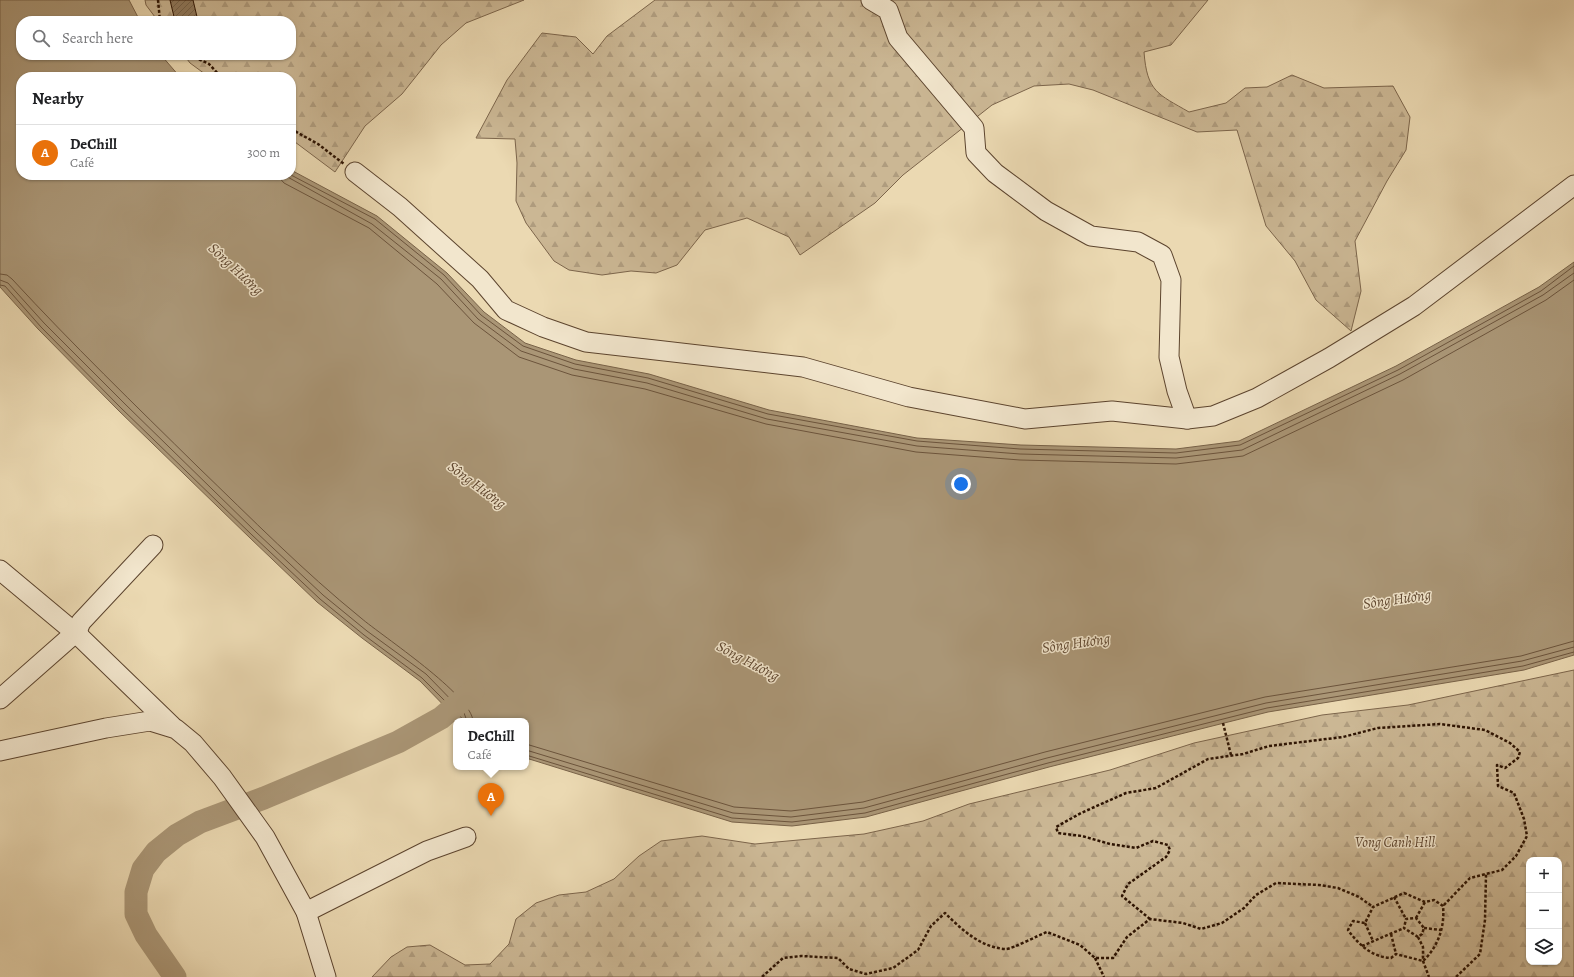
<!DOCTYPE html>
<html lang="en">
<head>
<meta charset="utf-8">
<style>
	:root { --surface:#fff; --page:#f2f2f2; --text:#202124; --muted:#757577; --line:#e0e0e0; --accent:#db2777 }
	body { margin:0; font-family:Alegreya,serif; background:var(--page); color:var(--text) }
	.controls { position:absolute; right:12px; bottom:12px; display:grid; overflow:hidden; border-radius:8px; box-shadow:0 1px 3px #0004 }
	.controls button { width:36px; height:36px; display:grid; place-items:center; padding:0; border:0; border-bottom:1px solid var(--line); background:var(--surface); color:var(--text); font:20px sans-serif }
	.you { position:absolute; left:961px; top:484px; width:14px; height:14px; margin:-10px; border:3px solid #fff; border-radius:50%; background:#1a73e8; box-shadow:0 0 0 6px #1a73e833 }
	.badge { display:grid; place-items:center; width:26px; height:26px; border-radius:50%; background:var(--accent); color:#fff; font-size:13px; font-weight:700 }
	.pin { position:absolute; translate:-50% -33px; filter:drop-shadow(0 1px 2px #0008) }
	.pin::after { content:''; position:absolute; top:21px; width:14px; height:12px; background:inherit; clip-path:polygon(0 0,100% 0,50% 100%) }
	.popup { position:absolute; left:453px; top:718px; width:76px; height:52px; box-sizing:border-box; display:grid; place-content:center; border-radius:8px; background:var(--surface); filter:drop-shadow(0 1px 3px #0005); font-size:13px; white-space:nowrap; color:var(--muted) }
	.popup b { font-size:15px; color:var(--text) }
	.popup::after { content:''; position:absolute; left:50%; top:100%; margin-left:-8px; border:8px solid transparent; border-top-color:var(--surface) }
	.list { margin:0; padding:0; list-style:none }
	h2 { display:flex; justify-content:space-between; align-items:center; height:52px; margin:0; padding:0 16px; font-size:17px }
	h2 small { font-size:13px; font-weight:400; color:var(--muted) }
	.list li { display:grid; grid-template-columns:26px 1fr auto; gap:12px; align-items:center; box-sizing:border-box; height:56px; padding:0 16px; border-top:1px solid var(--line) }
	.list b { display:block; font-size:15px; white-space:nowrap }
	.list p { margin:0; font-size:13px; white-space:nowrap; color:var(--muted) }
	.list em { font-size:13px; font-style:normal; color:var(--muted) }
	.icon { flex:none; width:22px; height:22px; fill:none; stroke:currentColor; stroke-width:2; stroke-linecap:round; stroke-linejoin:round }
	.map { position:relative; flex:none; width:1574px; height:977px; overflow:hidden }
	.search { position:absolute; background:var(--surface); box-shadow:0 1px 3px #0004; left:16px; top:16px; width:280px; height:44px; display:flex; align-items:center; gap:10px; box-sizing:border-box; padding:0 14px; border-radius:16px; color:var(--muted); font-size:15px }
	.panel { position:absolute; background:var(--surface); box-shadow:0 1px 3px #0004; left:16px; top:72px; width:280px; height:108px; border-radius:16px }
	.map>svg:first-child { display:block }
	.forest { fill:url(#forest-firs); stroke:#7c654b; fill-rule:evenodd }
	.water { fill:#aa9676; stroke:#786248 }
	.lines { fill:none; stroke-linecap:round; stroke-linejoin:round }
	.shore { stroke:#6c543c; stroke-width:1 }
	.river { stroke:#aa9676; stroke-width:23 }
	.building { fill:url(#building-hatch); stroke:#2d1302 }
	.minor-casing { stroke:#5c442e; stroke-width:21 }
	.path { stroke:#2d1302; stroke-width:2.5; stroke-dasharray:3 2; stroke-linecap:butt }
	.minor { stroke:#f2e6cd; stroke-width:19 }
	.labels { text-anchor:middle; stroke-width:3; stroke-linejoin:round; paint-order:stroke }
	.park-label { font-size:14px; font-style:italic; fill:#5c442e; stroke:#f2e6cd }
	.water-label { font-size:15px; font-style:italic; fill:#5f4730; stroke:#f2e6cd }
</style>
</head>
<body>
<div class="map">
<svg width="1574" height="977" viewBox="0 0 1574 977">
	<defs>
		<pattern id="forest-firs" width="22" height="20" patternUnits="userSpaceOnUse"><rect width="22" height="20" fill="#cbb794"/><path d="M5 1l3.5 6h-7zM16 11l3.5 6h-7z" fill="#af9c7e"/></pattern>
		<pattern id="building-hatch" width="6" height="6" patternUnits="userSpaceOnUse"><rect width="6" height="6" fill="#907a5e"/><path d="M-1 1l2-2M0 6l6-6M5 7l2-2" fill="none" stroke="#76634b"/></pattern>
	</defs>
	<rect width="100%" height="100%" fill="#ebd9b2"/>
	<filter id="stains"><feTurbulence type="fractalNoise" baseFrequency=".005" numOctaves="4"/><feColorMatrix values="0 0 0 0 .2 0 0 0 0 .09 0 0 0 0 .02 0 0 0 .5 -.17"/></filter>
	<radialGradient id="worn" r=".72"><stop offset=".6" stop-color="#630" stop-opacity="0"/><stop offset="1" stop-color="#630" stop-opacity=".3"/></radialGradient>
	<g class="forest">
		<polygon points="145,0 524,0 466,23 441,45 402,94 365,126 335,172 291,139 291,77 209,77 190,63 184,55 291,55 291,21 158,21 146,5"/>
		<path d="M 655,0 L 1208,0 L 1171,45 L 1144,52 C 1147,92 1158,94 1189,112 L 1226,103 L 1245,88 L 1267,87 L 1292,75 L 1324,88 L 1393,86 L 1410,117 L 1406,150 L 1387,181 L 1355,241 L 1361,291 L 1351,331 L 1316,300 L 1295,261 L 1266,226 L 1237,130 L 1197,132 L 1093,90 L 1069,84 L 1034,86 L 992,105 L 903,175 L 875,203 L 800,255 L 789,237 L 747,218 L 705,230 L 677,265 L 656,273 L 631,271 L 602,275 L 569,270 L 554,261 L 526,223 L 516,201 L 517,163 L 515,139 L 476,138 L 507,80 L 542,33 L 576,37 L 593,54 L 607,36 Z"/>
		<path d="M 1574,670 L 1574,977 L 372,977 L 391,957 L 407,947 L 430,945 L 465,965 L 490,964 L 509,944 L 516,919 L 536,903 L 559,895 L 586,892 L 614,879 L 639,856 L 661,841 L 702,836 L 755,844 L 864,834 L 923,821 L 969,804 L 1110,770 L 1194,743 L 1322,715 L 1408,705 ZM 1529,860 L 1559,860 L 1559,962 L 1529,962 Z"/>
	</g>
	<polygon class="water" points="0,0 129,0 140,21 21,21 21,55 161,55 180,77 21,77 21,175 291,175 291,170 377,216 447,273 484,312 525,343 576,360 649,374 769,410 917,438 1021,445 1176,449 1239,441 1396,366 1539,287 1574,262 1574,655 1524,670 1268,712 1049,767 866,817 792,826 732,822 526,758 526,721 460,721 458,720 420,681 362,638 317,602 250,538 119,411 38,329 0,287"/>
	<g class="lines">
		<g class="shore">
			<polyline points="277,175 284,183 369,228 437,284 474,323 519,357 572,375 645,389 766,424 916,452 1020,460 1176,464 1243,456 1403,380 1546,300 1574,280"/>
			<polyline points="284,175 372,224 441,279 478,319 521,351 574,369 647,383 767,419 917,446 1020,454 1176,458 1242,450 1400,374 1543,295 1574,273"/>
			<polyline points="291,175 375,219 444,275 481,315 523,346 575,364 648,378 768,414 917,441 1020,449 1176,453 1240,445 1398,370 1541,291 1574,266"/>
			<path d="M 0,274 L 7,275 L 12,279 C 72,344 135,405 198,467 C 251,518 303,571 361,618 C 382,636 472,695 473,721"/>
			<polyline points="0,280 8,283 44,323 125,404 256,532 323,595 367,631 426,674 464,713 467,721"/>
			<polyline points="0,285 5,286 41,327 121,408 252,535 320,599 364,635 422,678 461,717 462,721"/>
			<polyline points="526,744 734,807 791,811 863,802 1045,752 1265,697 1521,656 1574,641"/>
			<polyline points="526,750 733,813 791,817 864,808 1047,758 1266,703 1522,661 1574,647"/>
			<polyline points="526,755 732,818 792,822 865,813 1048,763 1267,708 1523,666 1574,652"/>
		</g>
		<polyline class="river" points="175,977 146,935 136,914 136,892 143,869 156,852 177,835 200,822 264,798 398,742 441,718 473,691"/>
	</g>
	<polygon class="building" points="170,0 193,0 198,21 175,21"/>
	<g class="lines">
		<defs>
			<g id="minor">
				<polyline points="871,0 888,10 898,38 974,128 976,153 995,173 1046,211 1091,236 1138,242 1162,255 1171,280 1169,357 1177,391 1187,419"/>
				<polyline points="355,172 400,207 480,279 506,310 543,327 586,342 803,367 909,397 1025,419 1112,411 1187,419 1213,416 1257,398 1329,358 1414,306 1574,185"/>
				<polyline points="0,570 79,636 172,726"/>
				<polyline points="79,636 78,629 81,622 153,545"/>
				<polyline points="0,699 75,633"/>
				<polyline points="0,751 106,728 150,721 176,729 193,743 222,777 265,837 306,912 326,977"/>
				<polyline points="306,912 427,851 466,837"/>
			</g>
		</defs>
		<use href="#minor" class="minor-casing"/>
		<g class="path">
			<polyline points="158,0 160,21"/>
			<polyline points="190,55 209,64 221,77"/>
			<polyline points="291,129 318,144 344,164"/>
			<polyline points="1223,723 1231,755"/>
			<path d="M 1404,893 L 1425,902 L 1434,900 L 1443,906 C 1445,927 1438,947 1423,961 L 1396,954 L 1391,958 C 1372,957 1359,945 1348,930 L 1353,921 L 1365,923 L 1373,907 Z"/>
			<polyline points="1394,897 1406,919"/>
			<polyline points="1416,918 1425,902"/>
			<polyline points="1150,919 1122,896 1128,884 1166,857 1170,850 1168,845 1153,841 1136,848 1110,844 1082,836 1058,833 1056,827 1081,813 1126,793 1156,788 1208,759 1243,754 1269,746 1343,737 1378,728 1440,724 1485,730 1510,743 1520,752 1518,758 1505,768 1497,765 1498,786 1514,793 1524,819 1527,836 1516,856 1502,870 1470,878 1443,906"/>
			<polyline points="1365,923 1373,941"/>
			<polyline points="1424,928 1441,930"/>
			<polyline points="1391,934 1396,954"/>
			<polyline points="1418,937 1404,928 1406,919 1416,918 1424,928 1422,934 1418,937 1423,947 1423,961 1429,977"/>
			<polyline points="1362,946 1404,928"/>
			<polyline points="1095,958 1104,977"/>
			<path d="M 762,977 L 783,958 L 801,956 L 838,958 L 849,969 L 866,974 L 893,968 L 918,950 L 931,926 L 945,913 C 961,929 981,948 1006,949 C 1012,949 1039,935 1047,932 L 1080,945 L 1095,958 L 1113,958 L 1127,937 L 1150,919 L 1183,923 L 1201,929 L 1222,923 L 1244,908 L 1256,895 L 1276,883 L 1319,885 L 1338,888 L 1359,897 L 1373,907"/>
			<polyline points="1456,977 1480,954 1485,920 1486,874"/>
		</g>
		<use href="#minor" class="minor"/>
	</g>
	<g class="labels">
		<g class="park-label">
			<text x="1395" y="847">Vong Canh Hill</text>
		</g>
		<g class="water-label">
			<text transform="translate(236 269) rotate(43)" y="5">Sông Hương</text>
			<text transform="translate(477 485) rotate(37)" y="5">Sông Hương</text>
			<text transform="translate(1397 599) rotate(-8)" y="5">Sông Hương</text>
			<text transform="translate(1076 643) rotate(-8)" y="5">Sông Hương</text>
			<text transform="translate(748 661) rotate(28)" y="5">Sông Hương</text>
		</g>
	</g>
	<rect width="100%" height="100%" filter="url(#stains)"/>
	<rect width="100%" height="100%" fill="url(#worn)"/>
</svg>
<div class="controls">
<button>+</button>
<button>−</button>
<button><svg class="icon" aria-label="layers" viewBox="0 0 24 24"><path d="M12 4l9 5-9 5-9-5zM3 14l9 5 9-5"/></svg></button>
</div>
<div class="you"></div>
<div class="pin badge" style="left:491px;top:816px;background:#e8710a">A</div>
<div class="popup"><b>DeChill</b>Café</div>
<div class="search"><svg class="icon" aria-label="search" viewBox="0 0 24 24"><circle cx="10" cy="10" r="6"/><path d="M15 15l6 6"/></svg>Search here</div>
<section class="panel">
<h2>Nearby<small></small></h2>
<ul class="list">
<li><span class="badge" style="background:#e8710a">A</span><div><b>DeChill</b><p>Café</p></div><em>300 m</em></li>
</ul>
</section>
</div>
</body>
</html>
